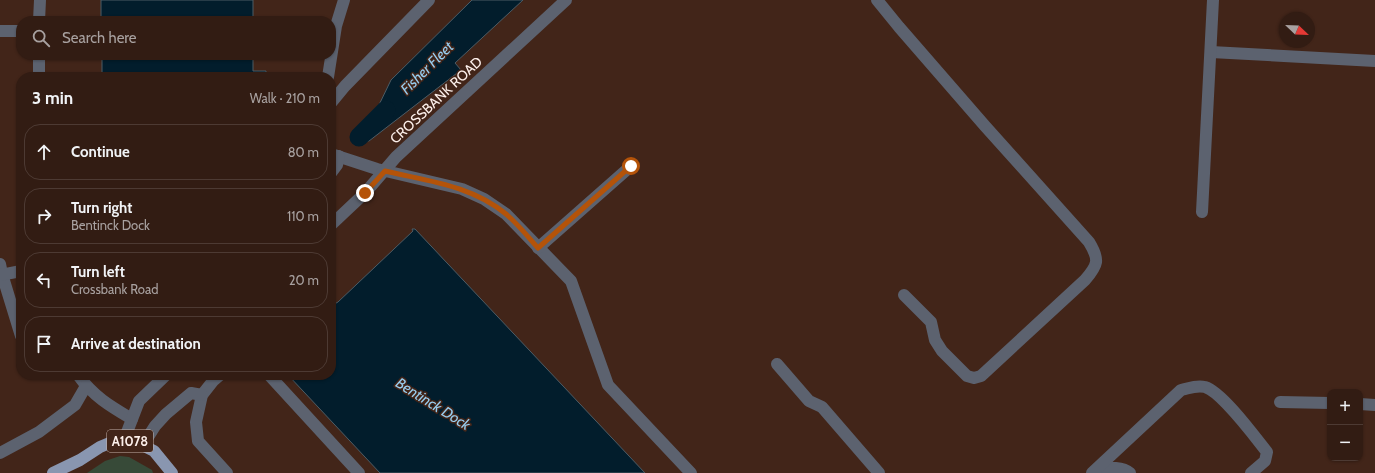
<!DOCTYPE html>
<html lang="en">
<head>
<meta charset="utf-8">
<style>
	:root { --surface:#321c13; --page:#3a251c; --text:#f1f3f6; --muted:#a8a1a0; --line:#4d3a33 }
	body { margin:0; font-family:Cabin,sans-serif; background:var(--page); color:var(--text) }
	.controls { position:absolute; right:12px; bottom:12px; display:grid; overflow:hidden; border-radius:8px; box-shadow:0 1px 3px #0004 }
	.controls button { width:36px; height:36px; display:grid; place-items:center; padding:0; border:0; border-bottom:1px solid var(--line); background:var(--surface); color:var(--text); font:20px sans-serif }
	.compass { position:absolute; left:1279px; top:12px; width:36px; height:36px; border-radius:50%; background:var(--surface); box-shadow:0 1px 3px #0004; rotate:113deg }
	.stop { position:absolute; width:12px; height:12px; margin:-9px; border:3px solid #b45309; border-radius:50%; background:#fff }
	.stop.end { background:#b45309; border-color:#fff; box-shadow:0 1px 4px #0008 }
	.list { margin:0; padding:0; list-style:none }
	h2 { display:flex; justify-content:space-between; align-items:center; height:52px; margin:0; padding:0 16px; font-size:17px }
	h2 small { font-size:13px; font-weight:400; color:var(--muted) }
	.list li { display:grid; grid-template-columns:26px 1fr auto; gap:12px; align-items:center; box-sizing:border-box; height:56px; margin:0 8px 8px; padding:0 8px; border:1px solid var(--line); border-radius:16px }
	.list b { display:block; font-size:15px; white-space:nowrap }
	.list p { margin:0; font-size:13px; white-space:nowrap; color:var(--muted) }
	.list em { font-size:13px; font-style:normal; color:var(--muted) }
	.icon { flex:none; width:22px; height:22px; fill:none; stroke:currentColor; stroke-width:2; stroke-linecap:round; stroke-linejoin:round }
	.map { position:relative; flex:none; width:1375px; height:473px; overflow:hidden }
	.search { position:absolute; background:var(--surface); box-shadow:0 1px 3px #0004; left:16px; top:16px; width:320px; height:44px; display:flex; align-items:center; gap:10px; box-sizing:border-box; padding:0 14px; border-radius:16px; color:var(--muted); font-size:15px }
	.panel { position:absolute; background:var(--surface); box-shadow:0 1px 3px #0004; left:16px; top:72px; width:320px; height:308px; border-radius:16px }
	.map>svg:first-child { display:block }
	.green { fill:#374a38 }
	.water { fill:#021d2c; stroke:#4d5c65 }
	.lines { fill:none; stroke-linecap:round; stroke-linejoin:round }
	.river { stroke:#021d2c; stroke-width:19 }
	.minor { stroke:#5c626f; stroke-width:12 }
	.major { stroke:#8996b0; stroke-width:12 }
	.route { stroke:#b45309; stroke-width:5 }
	.labels { text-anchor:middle; stroke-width:3; stroke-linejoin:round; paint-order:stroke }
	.shield { fill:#422519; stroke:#c5b3ac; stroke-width:1 }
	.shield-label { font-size:13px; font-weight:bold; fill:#fdf0eb }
	.street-label { font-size:14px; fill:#fdf0eb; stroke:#422519 }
	.water-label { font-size:15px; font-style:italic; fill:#98cef0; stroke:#422519 }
</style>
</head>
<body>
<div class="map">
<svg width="1375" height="473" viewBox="0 0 1375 473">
	<rect width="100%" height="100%" fill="#422519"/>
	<polygon class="green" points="120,456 129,457 152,470 153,473 87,473 105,461"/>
	<g class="water">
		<rect x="101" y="0" width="152" height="21"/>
		<polygon points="472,0 523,0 455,63 461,70 369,141 362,140 391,80"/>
		<polygon points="102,55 253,55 253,71 266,71 266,77 102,77"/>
		<polygon points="412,229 415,229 645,473 380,473 288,375 331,375 331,306 338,302 413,231"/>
	</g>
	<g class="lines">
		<polyline class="river" points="359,137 386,110"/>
		<g class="minor">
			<path d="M 877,0 L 899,27 L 985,126 L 1089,242 C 1100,260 1098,265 1085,280 L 981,376 L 974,378 L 967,376 L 942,351 L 935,340 L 931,322 L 904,295"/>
			<polyline points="39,21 40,0"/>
			<polyline points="0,31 21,31"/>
			<polyline points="1211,52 1375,61"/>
			<polyline points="39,77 39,55"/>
			<polyline points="328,77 336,26 344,0"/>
			<polyline points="331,103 345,86 429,0"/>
			<polyline points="331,154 377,169 462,189 484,199 506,214 571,281 608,385 691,473"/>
			<polyline points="331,173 337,165 339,156"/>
			<polyline points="1202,212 1213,0"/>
			<polyline points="331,225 365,193 396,157 566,0"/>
			<polyline points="538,248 631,166"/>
			<polyline points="0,264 2,274 21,336"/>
			<polyline points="0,275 21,271"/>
			<polyline points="777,364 809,401 822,407 879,473"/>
			<path d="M 78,375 C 93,396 110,406 132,419"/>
			<polyline points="220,375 213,381 202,395 196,422 198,441 227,473"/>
			<polyline points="269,375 359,473"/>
			<polyline points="1280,402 1330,403"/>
			<polyline points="1360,404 1375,405"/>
			<polyline points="124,440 139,401 166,375"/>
			<polyline points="143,445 155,426 166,414 191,393 202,395"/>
			<polyline points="0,453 39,432 75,405 86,386"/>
			<path d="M 1098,469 C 1108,468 1122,466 1130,473"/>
			<path d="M 1092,473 L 1181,390 C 1190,388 1196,385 1205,387 C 1222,392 1255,437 1267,452 L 1265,461 L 1251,473"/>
		</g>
		<polyline class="major" points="53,473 80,460 100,447 112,442 124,440 134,441 154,451 172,473"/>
	</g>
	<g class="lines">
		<path class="route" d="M 365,193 L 385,171 C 427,181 471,185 506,214 C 518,224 528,237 538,248 L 631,166"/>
	</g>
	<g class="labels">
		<rect class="shield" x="107" y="430" width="46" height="22" rx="3"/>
		<g class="shield-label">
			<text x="130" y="446">A1078</text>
		</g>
		<g class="street-label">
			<text transform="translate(436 100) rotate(-43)" y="5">CROSSBANK ROAD</text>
		</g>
		<g class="water-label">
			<text transform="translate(427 68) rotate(-45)" y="5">Fisher Fleet</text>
			<text transform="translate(433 404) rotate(32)" y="5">Bentinck Dock</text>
		</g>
	</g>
</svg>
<div class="controls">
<button>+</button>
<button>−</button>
</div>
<svg class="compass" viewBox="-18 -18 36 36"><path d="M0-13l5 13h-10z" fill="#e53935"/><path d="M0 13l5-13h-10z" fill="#a8a1a0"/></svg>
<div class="stop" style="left:631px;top:166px"></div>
<div class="stop end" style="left:365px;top:193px"></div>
<div class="search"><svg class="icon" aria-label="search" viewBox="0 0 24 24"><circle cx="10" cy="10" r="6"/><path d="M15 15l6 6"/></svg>Search here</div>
<section class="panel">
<h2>3 min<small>Walk · 210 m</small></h2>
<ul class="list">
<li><svg class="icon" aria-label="ahead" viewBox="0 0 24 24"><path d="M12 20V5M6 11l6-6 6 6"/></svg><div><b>Continue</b></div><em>80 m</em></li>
<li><svg class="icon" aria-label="right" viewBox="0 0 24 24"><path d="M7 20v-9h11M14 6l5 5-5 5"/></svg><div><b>Turn right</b><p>Bentinck Dock</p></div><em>110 m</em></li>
<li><svg class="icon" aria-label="left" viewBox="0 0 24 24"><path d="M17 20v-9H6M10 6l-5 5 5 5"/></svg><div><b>Turn left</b><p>Crossbank Road</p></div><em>20 m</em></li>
<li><svg class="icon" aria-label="arrive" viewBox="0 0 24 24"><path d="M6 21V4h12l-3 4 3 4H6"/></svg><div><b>Arrive at destination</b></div></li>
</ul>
</section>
</div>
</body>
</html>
